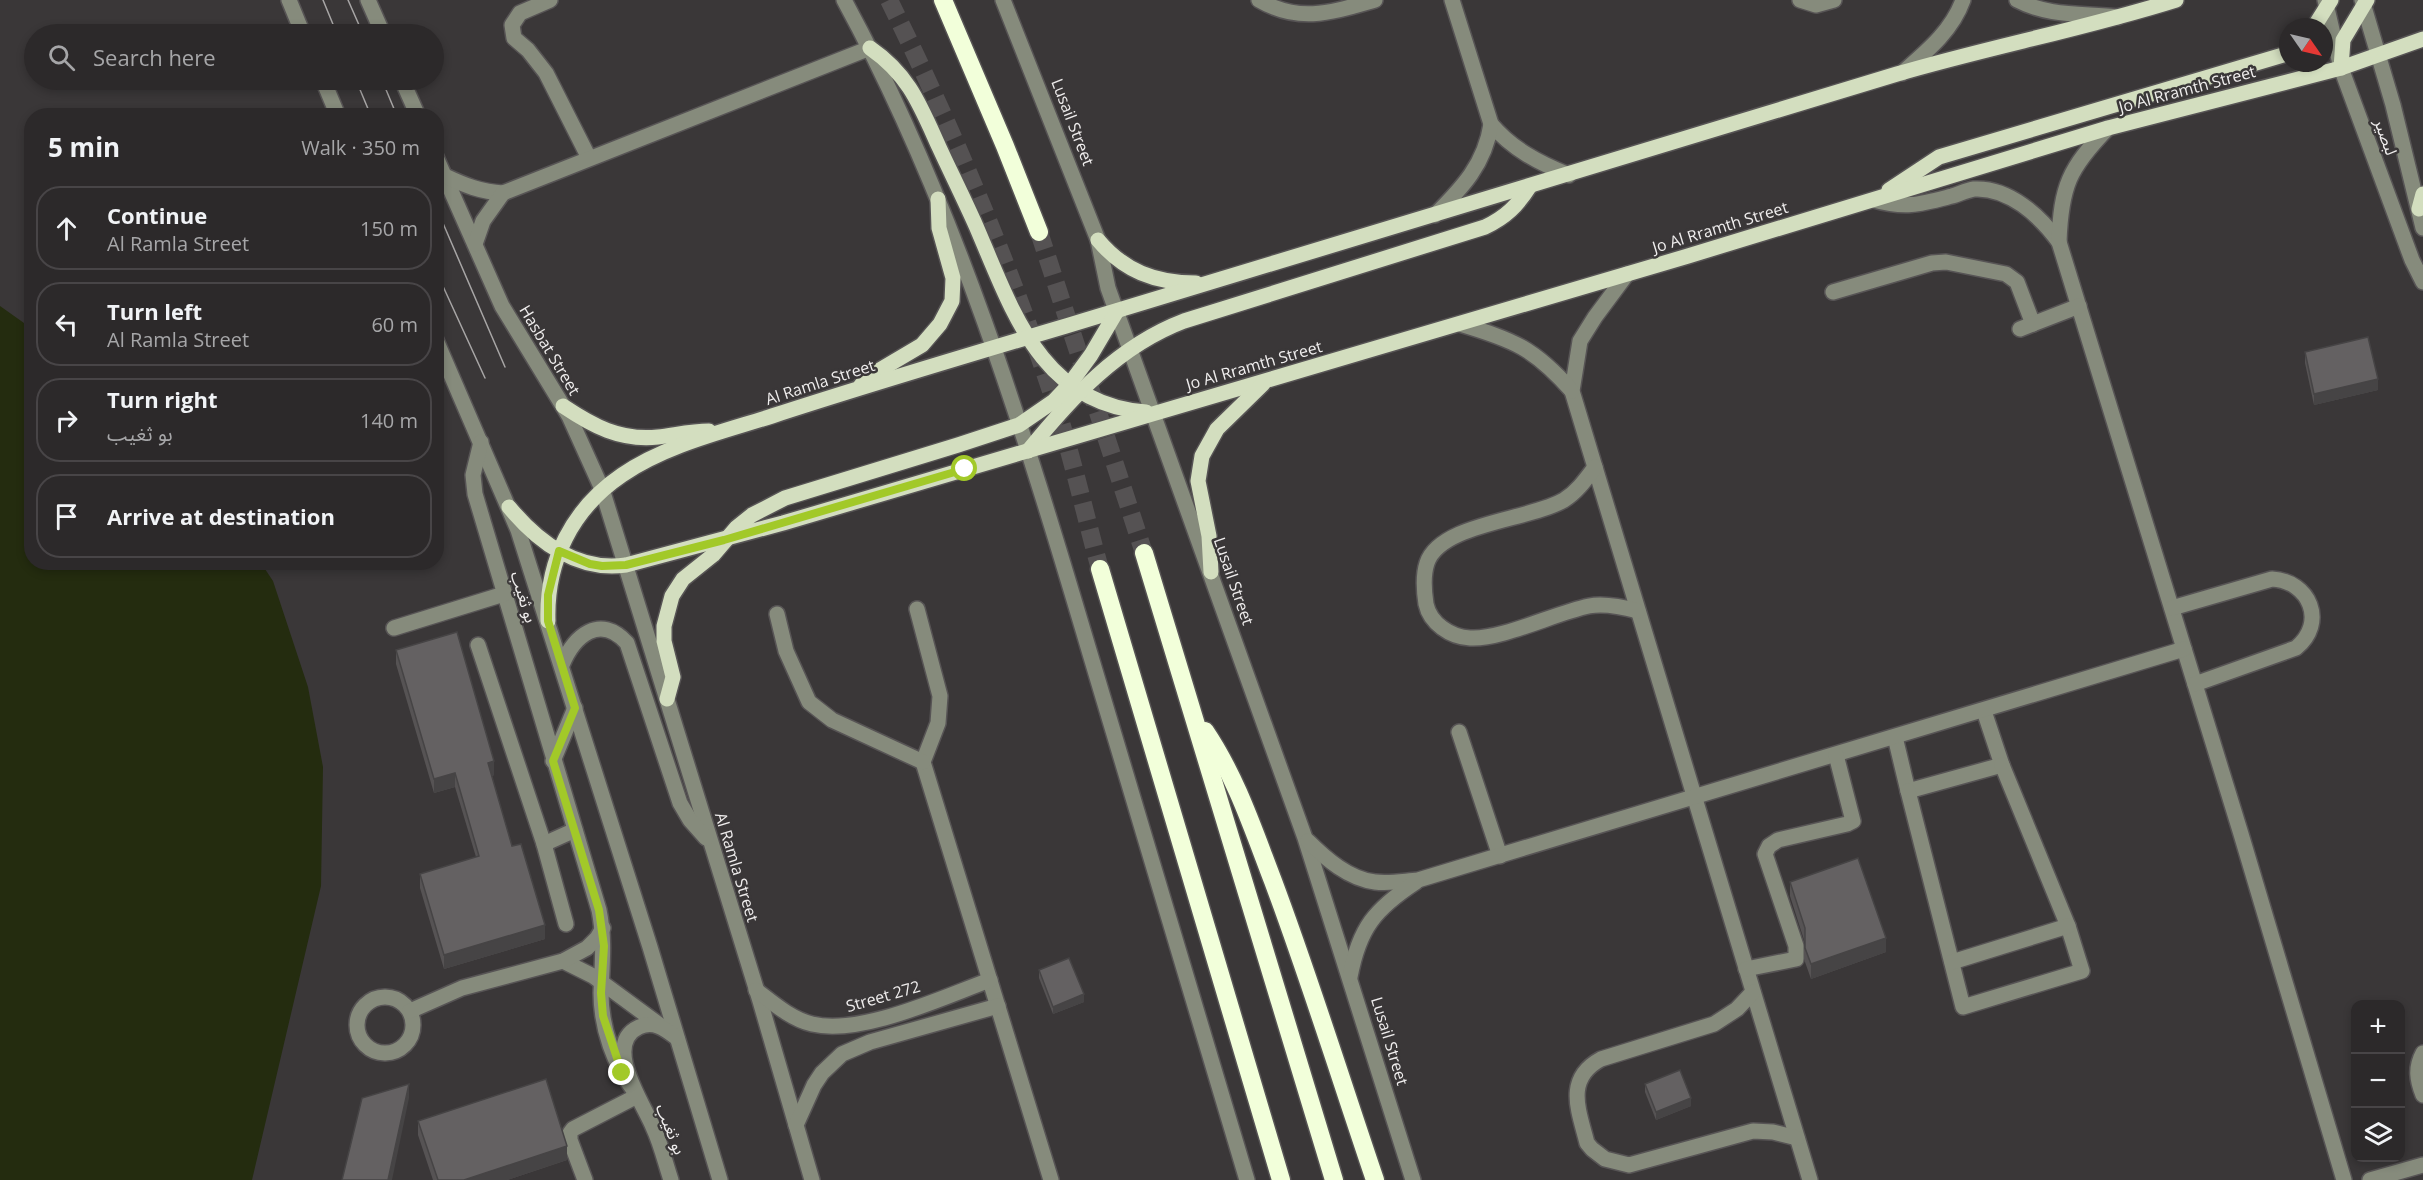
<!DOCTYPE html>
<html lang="en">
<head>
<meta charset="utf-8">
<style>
	:root { --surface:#2c292a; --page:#343132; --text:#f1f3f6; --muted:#a6a6a8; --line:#484547 }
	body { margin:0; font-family:"Open Sans","Noto Sans Arabic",sans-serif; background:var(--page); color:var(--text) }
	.controls { position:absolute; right:18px; bottom:18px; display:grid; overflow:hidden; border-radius:12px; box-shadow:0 3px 9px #0003 }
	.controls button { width:54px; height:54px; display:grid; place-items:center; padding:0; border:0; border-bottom:2px solid var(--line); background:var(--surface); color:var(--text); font:30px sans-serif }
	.compass { position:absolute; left:2279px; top:18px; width:54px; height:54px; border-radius:50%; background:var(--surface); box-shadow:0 3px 9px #0003; rotate:124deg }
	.stop { position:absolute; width:18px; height:18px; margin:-14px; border:4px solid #a2c928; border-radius:50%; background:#fff }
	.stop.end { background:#a2c928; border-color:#fff; box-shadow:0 2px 6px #0008 }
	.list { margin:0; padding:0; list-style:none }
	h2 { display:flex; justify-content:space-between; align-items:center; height:78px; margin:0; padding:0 24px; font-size:26px }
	h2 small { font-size:20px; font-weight:400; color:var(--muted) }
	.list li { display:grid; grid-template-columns:39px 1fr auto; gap:18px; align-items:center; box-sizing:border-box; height:84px; margin:0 12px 12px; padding:0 12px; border:2px solid var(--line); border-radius:24px }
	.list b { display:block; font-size:22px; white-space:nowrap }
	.list p { margin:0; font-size:20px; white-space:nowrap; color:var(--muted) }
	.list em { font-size:20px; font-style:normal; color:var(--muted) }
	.icon { flex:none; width:33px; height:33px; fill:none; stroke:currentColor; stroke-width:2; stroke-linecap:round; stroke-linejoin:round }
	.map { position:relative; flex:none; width:2423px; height:1180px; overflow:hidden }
	.search { position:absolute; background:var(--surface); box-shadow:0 3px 9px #0003; left:24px; top:24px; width:420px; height:66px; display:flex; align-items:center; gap:15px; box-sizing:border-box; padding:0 21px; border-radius:33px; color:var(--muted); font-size:22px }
	.panel { position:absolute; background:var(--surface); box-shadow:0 3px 9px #0003; left:24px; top:108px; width:420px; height:462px; border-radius:24px }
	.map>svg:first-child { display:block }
	.water { fill:#242c0f }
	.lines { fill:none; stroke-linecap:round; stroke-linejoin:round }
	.highway-tunnel { stroke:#555253; stroke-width:18; stroke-dasharray:18 9; stroke-linecap:butt }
	.minor-casing { stroke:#575455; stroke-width:18 }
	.major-casing { stroke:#575455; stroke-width:18 }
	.highway-casing { stroke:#575455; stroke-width:21 }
	.minor { stroke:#868b7c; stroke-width:15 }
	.major { stroke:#d3debf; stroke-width:15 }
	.highway { stroke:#f2ffda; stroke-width:18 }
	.tram { stroke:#a8a6a6; stroke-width:1.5 }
	.wall { fill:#565354 }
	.shaded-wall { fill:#464445 }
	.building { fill:#646162; stroke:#464445; stroke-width:1.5 }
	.route { stroke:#a2c928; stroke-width:8 }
	.labels { text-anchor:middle; stroke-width:5; stroke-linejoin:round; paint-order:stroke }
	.street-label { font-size:16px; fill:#f0eeee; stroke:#3a3738 }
</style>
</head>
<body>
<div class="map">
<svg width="2423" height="1180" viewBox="0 0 2423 1180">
	<rect width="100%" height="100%" fill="#3a3738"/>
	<polygon class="water" points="0,306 31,328 32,562 261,563 273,581 308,687 323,767 321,886 252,1180 0,1180"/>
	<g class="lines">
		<g class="highway-tunnel">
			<path d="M 889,0 C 952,128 1007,258 1052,394 C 1071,451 1084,511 1100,569"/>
			<polyline points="1039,232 1144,553"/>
		</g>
		<defs>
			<g id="minor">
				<polyline points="289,0 303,34"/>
				<polyline points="368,0 383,34"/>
				<polyline points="550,0 520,13 512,25 514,38 528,50 546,73 589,158"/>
				<path d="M 844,0 C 955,204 1025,434 1091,657 C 1143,831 1195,1006 1247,1180"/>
				<polyline points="1003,0 1098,240 1108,288 1305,838 1413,1180"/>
				<path d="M 1259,0 C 1300,24 1333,12 1375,0"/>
				<path d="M 1452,0 L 1491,124 C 1512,149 1539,163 1569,175"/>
				<polyline points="1800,0 1816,5 1834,0"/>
				<path d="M 2017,0 C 2049,17 2083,13 2118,17"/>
				<polyline points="2325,0 2341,68 2412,260 2423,282"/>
				<polyline points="2362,0 2393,105 2423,228"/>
				<path d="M 1902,73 C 1926,52 1952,31 1963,0"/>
				<polyline points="323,80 338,116"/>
				<polyline points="402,80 418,116"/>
				<polyline points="436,157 502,306 569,416 602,489 760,1001 812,1180"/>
				<path d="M 445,176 C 464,185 481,192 503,193 L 870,48"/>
				<path d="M 1874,200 C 1906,209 1921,204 1952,196 C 1959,194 1967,190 1974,189 C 2009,187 2040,216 2059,242 L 2241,834 L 2344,1180"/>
				<path d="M 1435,215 C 1462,188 1485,164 1491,124"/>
				<path d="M 2059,242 C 2061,186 2069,168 2108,128"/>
				<polyline points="475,244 483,221 503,193"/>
				<polyline points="1627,274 1595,317 1580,341 1572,391 1810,1180"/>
				<polyline points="1833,292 1932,263 1946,262 2006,274 2017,282 2033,324"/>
				<path d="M 1460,324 C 1514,340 1534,348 1572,391"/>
				<polyline points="2020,329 2079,306"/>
				<polyline points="436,340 518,530 650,947 720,1180"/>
				<path d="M 481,442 L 473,475 L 475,494 L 599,910 C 605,939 602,965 601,993 C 601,1028 614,1065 635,1092"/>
				<path d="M 1595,467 C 1586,479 1577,492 1564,500 C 1531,520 1440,523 1427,563 C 1423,575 1424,591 1426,604 C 1430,623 1450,637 1470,638 C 1501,640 1555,613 1589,606 C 1605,603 1623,607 1638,611"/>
				<path d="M 2172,608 L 2272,579 C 2310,581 2327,623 2296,648 L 2195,684"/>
				<polyline points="917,609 940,696 938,723 923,762 1051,1180"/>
				<polyline points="777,614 786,651 809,702 832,720 923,762"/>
				<polyline points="394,628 504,594"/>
				<polyline points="478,645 544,844"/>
				<path d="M 562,665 C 574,636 600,613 627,643 L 680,803 L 690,820 L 706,838"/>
				<polyline points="1459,732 1500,856"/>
				<polyline points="1895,737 1908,791 2002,765 1984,711"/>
				<polyline points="553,761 575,708"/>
				<polyline points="1908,791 1963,1007 2082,971 2068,926 2002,765"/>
				<path d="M 1308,841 C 1326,859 1349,879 1375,882 C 1389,884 1404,881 1418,880 L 2184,649"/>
				<polyline points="566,924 544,844 575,830"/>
				<polyline points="563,961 593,976 661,1026"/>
				<polyline points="1952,962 2068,926"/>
				<polyline points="1746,969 1796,959 1796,946 1765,854 1769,846 1778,840 1847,824 1853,821 1836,755"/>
				<path d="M 1350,977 C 1359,928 1375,909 1416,882"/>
				<path d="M 756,990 C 773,1003 791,1019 812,1024 C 861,1036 943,997 990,980"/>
				<path d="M 1753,992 L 1737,1009 L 1714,1024 L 1601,1059 C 1564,1079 1579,1111 1587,1143 L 1592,1149 L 1605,1159 L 1629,1165 L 1753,1131 L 1773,1132 L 1797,1138"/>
				<circle cx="385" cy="1025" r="28"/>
				<polyline points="410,1011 462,988 563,961 587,948 597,938 603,928"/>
				<path d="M 2423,1053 C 2415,1068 2417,1080 2423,1095"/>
				<polyline points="796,1125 814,1085 822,1073 842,1054 870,1042 998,1006"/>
				<polyline points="585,1180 570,1140 570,1133 573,1129 637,1096"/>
				<path d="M 671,1180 C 665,1162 661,1144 653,1127 C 643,1103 602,1044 639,1027 C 654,1020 665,1029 677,1038"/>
				<polyline points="2370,1180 2423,1165"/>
			</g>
			<g id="major">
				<polyline points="2314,27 2331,0"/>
				<path d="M 870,48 C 909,75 920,105 939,147 C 951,173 964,199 976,226 C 1012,309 1040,404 1146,412"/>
				<polyline points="2341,68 2343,40 2367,0"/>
				<polyline points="1889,190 1939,157 2283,55 2288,51"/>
				<polyline points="2419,209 2423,194"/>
				<path d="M 1098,240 C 1124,271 1155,283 1196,283"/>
				<polyline points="861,385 873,374 922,345 940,324 952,301 953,278 939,228 938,199"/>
				<path d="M 563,406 C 593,426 620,441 658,437 C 675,435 691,431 709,431"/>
				<path d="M 1028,451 C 1071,398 1118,346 1184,321 L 1485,227 C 1506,217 1517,206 1530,186"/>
				<path d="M 509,507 C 538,542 578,572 626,565 L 783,523 L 1688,256 L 2108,128 L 2341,68 L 2423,39"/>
				<polyline points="1211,572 1209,536 1198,481 1202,456 1217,429 1263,384"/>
				<path d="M 548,621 C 546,561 572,509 622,475 C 666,445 722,432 772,416 C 870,384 968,355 1066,326 C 1343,243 1619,156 1897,74 C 1989,47 2084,29 2176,0"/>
				<polyline points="667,699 673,677 664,641 664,626 672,596 683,579 713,555 737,527 752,515 785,498 958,445 1019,425 1054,401 1069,385 1091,355 1117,311"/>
			</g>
			<g id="highway">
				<polyline points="943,0 1005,146 1039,232"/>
				<polyline points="1144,553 1334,1180"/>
				<polyline points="1100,569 1281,1180"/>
				<path d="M 1205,731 C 1236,777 1253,829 1273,881 C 1310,980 1341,1080 1375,1180"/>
			</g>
		</defs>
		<use href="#minor" class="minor-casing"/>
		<use href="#major" class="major-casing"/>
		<use href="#highway" class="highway-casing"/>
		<use href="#minor" class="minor"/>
		<use href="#major" class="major"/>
		<use href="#highway" class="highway"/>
		<g class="tram">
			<polyline points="323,0 337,34"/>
			<polyline points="348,0 363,34"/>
			<polyline points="356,80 371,116"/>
			<polyline points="382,80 397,116"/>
			<polyline points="436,207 505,367"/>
			<polyline points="436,271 485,378"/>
		</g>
	</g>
	<g class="wall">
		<polygon points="2305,352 2378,390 2314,405 2305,363"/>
		<polygon points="396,650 494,775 492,776 512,846 545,939 444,969 420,888 420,874 476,857 455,787 434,793 396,664"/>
		<polygon points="1790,882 1886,952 1811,979 1805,962 1805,943 1790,896"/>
		<polygon points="1039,970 1084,1002 1053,1014 1039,978"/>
		<polygon points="1645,1084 1691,1106 1656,1120 1645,1092"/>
		<polygon points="418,1121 567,1160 507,1180 433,1180 418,1135"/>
	</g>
	<g class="shaded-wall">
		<polygon points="2378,379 2378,390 2314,405 2314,394"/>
		<polygon points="494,761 494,775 488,777 488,763"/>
		<polygon points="455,773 455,787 434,793 434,779"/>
		<polygon points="545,925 545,939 444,969 444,955"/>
		<polygon points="1886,938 1886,952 1811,979 1811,964"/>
		<polygon points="1084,994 1084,1002 1053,1014 1053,1007"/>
		<polygon points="409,1084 409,1098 392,1180 388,1180"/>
		<polygon points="1691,1098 1691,1106 1656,1120 1656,1112"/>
		<polygon points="567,1146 567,1160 507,1180 464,1180"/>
	</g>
	<g class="building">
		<polygon points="2368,337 2378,379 2314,394 2305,352"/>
		<polygon points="457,632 494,761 488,763 512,846 521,844 545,925 444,955 420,874 479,856 455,773 434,779 396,650"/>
		<polygon points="1858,858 1886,938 1811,964 1805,948 1805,928 1790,882"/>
		<polygon points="1069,958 1084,994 1053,1007 1039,970"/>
		<polygon points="1680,1070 1691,1098 1656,1112 1645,1084"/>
		<polygon points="546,1079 567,1146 464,1180 438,1180 418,1121"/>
		<polygon points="409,1084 388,1180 342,1180 362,1098"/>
	</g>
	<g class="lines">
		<polyline class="route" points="622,1073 603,1016 601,993 604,946 599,910 553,761 575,708 548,621 548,595 559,551 590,564 602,566 626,565 724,540 965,469"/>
	</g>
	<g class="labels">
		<g class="street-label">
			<text transform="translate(2187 89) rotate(-15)" y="6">Jo Al Rramth Street</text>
			<text transform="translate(1073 122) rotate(69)" y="6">Lusail Street</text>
			<text transform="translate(2386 137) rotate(70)" y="6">لبصير</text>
			<text transform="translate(1720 227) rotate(-17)" y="6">Jo Al Rramth Street</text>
			<text transform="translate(550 350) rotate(59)" y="6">Hasbat Street</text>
			<text transform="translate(1254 365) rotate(-16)" y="6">Jo Al Rramth Street</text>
			<text transform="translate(820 382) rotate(-18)" y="6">Al Ramla Street</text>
			<text transform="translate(1234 581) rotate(71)" y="6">Lusail Street</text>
			<text transform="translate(524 597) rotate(73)" y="6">بو ثغيب</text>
			<text transform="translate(737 867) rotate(73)" y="6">Al Ramla Street</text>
			<text transform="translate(883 996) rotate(-16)" y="6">Street 272</text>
			<text transform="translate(1390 1041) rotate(73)" y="6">Lusail Street</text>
			<text transform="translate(671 1129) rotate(68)" y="6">بو ثغيب</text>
		</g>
	</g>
</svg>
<div class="controls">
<button>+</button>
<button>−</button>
<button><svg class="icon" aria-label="layers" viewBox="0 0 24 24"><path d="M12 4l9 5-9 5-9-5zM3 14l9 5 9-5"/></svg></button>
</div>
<svg class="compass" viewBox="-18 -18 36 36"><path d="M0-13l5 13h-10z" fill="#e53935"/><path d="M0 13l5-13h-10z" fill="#a6a6a8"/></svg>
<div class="stop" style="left:965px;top:469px"></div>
<div class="stop end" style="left:622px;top:1073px"></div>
<div class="search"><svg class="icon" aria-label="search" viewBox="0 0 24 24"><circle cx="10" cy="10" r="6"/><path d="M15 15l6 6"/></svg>Search here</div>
<section class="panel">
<h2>5 min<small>Walk · 350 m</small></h2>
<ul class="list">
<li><svg class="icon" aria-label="ahead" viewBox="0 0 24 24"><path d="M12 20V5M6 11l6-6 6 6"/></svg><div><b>Continue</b><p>Al Ramla Street</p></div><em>150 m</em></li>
<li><svg class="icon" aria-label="left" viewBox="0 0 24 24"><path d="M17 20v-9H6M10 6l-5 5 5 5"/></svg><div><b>Turn left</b><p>Al Ramla Street</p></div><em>60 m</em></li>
<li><svg class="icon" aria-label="right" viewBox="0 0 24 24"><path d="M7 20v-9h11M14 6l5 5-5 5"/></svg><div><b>Turn right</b><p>بو ثغيب</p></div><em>140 m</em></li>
<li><svg class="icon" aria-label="arrive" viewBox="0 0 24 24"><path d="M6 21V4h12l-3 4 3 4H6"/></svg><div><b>Arrive at destination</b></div></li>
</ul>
</section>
</div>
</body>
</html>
